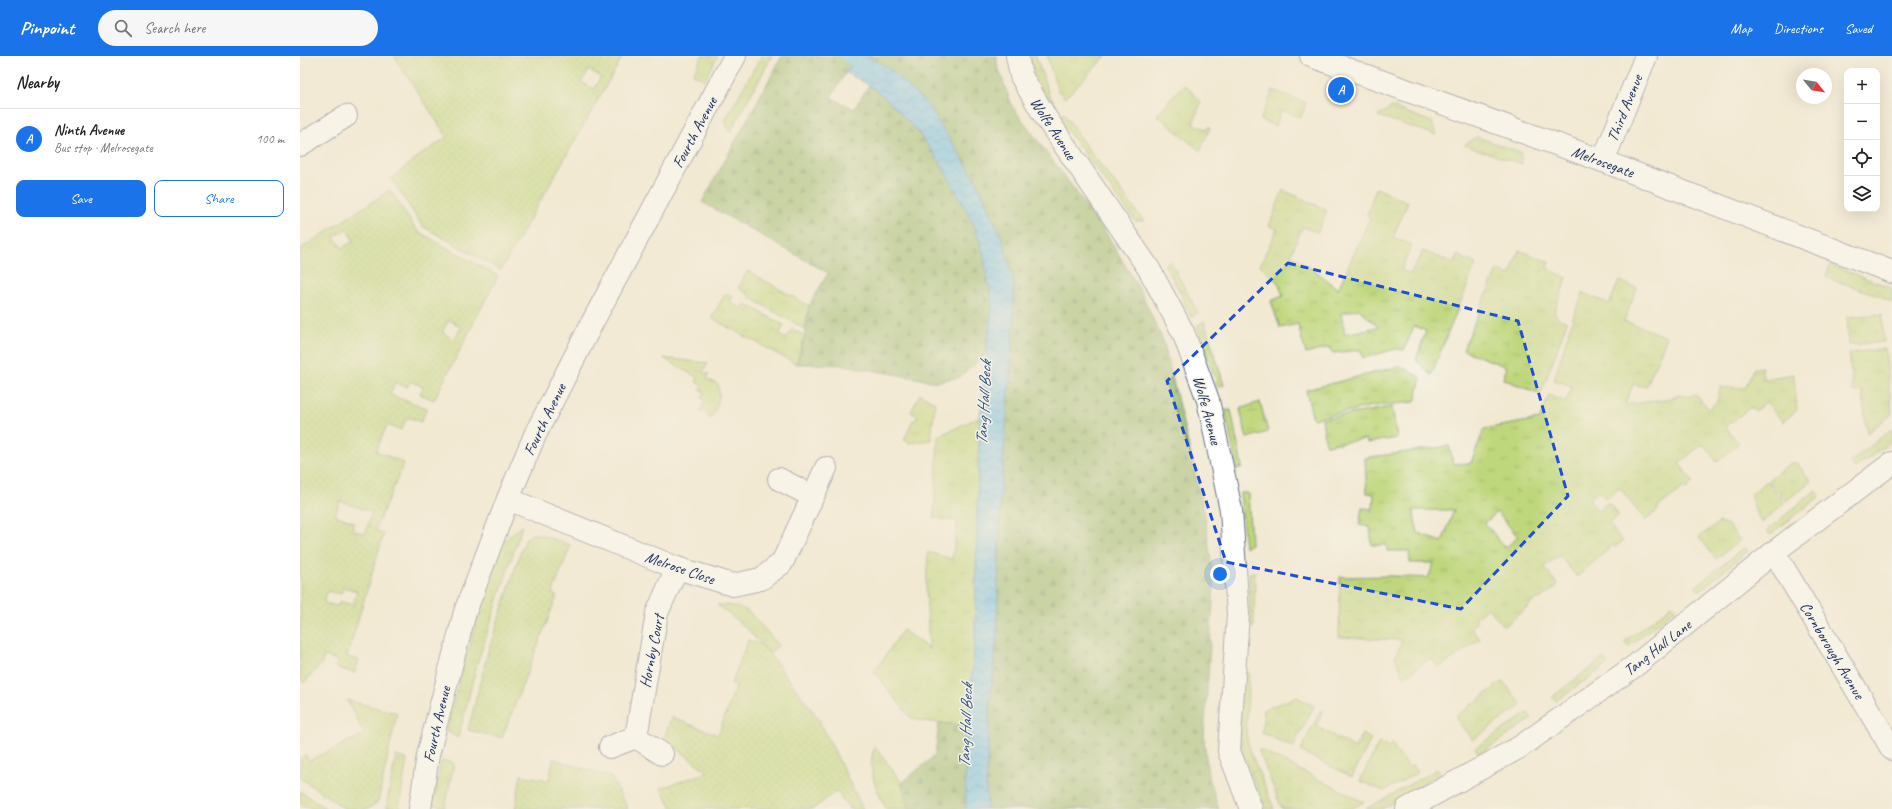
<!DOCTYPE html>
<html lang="en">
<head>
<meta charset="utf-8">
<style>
	:root { --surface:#fff; --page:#f6f6f6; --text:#222; --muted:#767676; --line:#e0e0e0; --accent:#1a73e8 }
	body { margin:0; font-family:Caveat,sans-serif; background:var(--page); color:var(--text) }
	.controls { position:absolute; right:12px; top:12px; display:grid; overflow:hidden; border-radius:8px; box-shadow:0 4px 16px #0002 }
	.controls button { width:36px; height:36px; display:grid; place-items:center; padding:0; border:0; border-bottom:1px solid var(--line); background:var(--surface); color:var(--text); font:20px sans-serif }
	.compass { position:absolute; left:1496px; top:12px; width:36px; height:36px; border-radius:50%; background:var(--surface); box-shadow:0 4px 16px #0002; rotate:120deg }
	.you { position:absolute; left:920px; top:518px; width:14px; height:14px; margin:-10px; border:3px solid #fff; border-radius:50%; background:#1a73e8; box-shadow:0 0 0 6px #1a73e833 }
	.badge { display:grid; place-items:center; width:26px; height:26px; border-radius:50%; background:var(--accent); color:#fff; font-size:13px; font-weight:700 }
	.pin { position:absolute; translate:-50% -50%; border:2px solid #fff; box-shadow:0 1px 4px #0006 }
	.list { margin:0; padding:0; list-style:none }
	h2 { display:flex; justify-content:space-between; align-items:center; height:52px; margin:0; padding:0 16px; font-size:17px }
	h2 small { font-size:13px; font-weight:400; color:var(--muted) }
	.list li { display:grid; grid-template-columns:26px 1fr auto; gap:12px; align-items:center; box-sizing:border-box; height:60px; padding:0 16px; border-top:1px solid var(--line) }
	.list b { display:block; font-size:15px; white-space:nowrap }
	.list p { margin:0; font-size:13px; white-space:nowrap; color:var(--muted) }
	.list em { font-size:13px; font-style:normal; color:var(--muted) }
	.actions { display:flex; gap:8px; padding:12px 16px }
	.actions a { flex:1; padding:9px 0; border:1px solid var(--accent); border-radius:8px; text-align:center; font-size:14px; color:var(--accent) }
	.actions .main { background:var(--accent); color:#fff }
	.icon { flex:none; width:22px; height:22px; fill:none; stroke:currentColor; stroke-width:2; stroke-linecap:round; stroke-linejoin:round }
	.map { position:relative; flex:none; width:1592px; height:753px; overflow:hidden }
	header { display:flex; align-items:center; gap:24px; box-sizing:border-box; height:56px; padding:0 20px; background:var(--accent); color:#fff }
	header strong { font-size:19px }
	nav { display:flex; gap:22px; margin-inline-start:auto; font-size:14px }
	.search { width:280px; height:36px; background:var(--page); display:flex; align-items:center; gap:10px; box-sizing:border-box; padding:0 14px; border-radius:22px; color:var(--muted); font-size:15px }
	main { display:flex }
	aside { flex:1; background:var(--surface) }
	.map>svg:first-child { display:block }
	.grass { fill:url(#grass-tufts); stroke:#6d836c; fill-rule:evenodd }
	.forest { fill:url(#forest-firs); stroke:#597464 }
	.garden { fill:url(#garden-dots); stroke:#6d836c; fill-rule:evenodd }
	.water { fill:url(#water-waves); stroke:#4778a6 }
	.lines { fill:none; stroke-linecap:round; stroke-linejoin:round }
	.stream { stroke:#73c1ed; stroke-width:10 }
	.minor-casing { stroke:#667087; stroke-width:24 }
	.tertiary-casing { stroke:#667087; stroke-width:24 }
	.minor { stroke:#fff; stroke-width:22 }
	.tertiary { stroke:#fff; stroke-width:22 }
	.marked { fill:none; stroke:#1d4ed8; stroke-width:3; stroke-dasharray:8 5; stroke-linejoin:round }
	.labels { text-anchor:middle; stroke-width:3; stroke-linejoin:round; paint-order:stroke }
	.street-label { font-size:16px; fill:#1b2f5e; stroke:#f7f3e8 }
	.water-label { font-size:17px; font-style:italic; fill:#315482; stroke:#f7f3e8 }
</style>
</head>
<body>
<header>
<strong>Pinpoint</strong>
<div class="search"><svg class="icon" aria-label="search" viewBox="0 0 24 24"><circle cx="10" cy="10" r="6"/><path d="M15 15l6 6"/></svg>Search here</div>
<nav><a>Map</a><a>Directions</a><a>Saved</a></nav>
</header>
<main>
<aside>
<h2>Nearby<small></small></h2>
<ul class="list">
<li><span class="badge">A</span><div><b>Ninth Avenue</b><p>Bus stop · Melrosegate</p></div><em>100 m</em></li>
</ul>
<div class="actions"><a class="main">Save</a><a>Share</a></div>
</aside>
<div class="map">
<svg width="1592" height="753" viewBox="0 0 1592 753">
	<defs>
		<pattern id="grass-tufts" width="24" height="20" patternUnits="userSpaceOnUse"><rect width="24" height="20" fill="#bfd77b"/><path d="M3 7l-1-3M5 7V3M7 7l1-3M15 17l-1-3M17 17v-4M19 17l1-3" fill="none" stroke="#a4b96d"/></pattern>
		<pattern id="forest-firs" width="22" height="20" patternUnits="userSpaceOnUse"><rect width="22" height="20" fill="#97b86b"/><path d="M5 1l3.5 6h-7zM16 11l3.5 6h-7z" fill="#7a965b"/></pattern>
		<pattern id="garden-dots" width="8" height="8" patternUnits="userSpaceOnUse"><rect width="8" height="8" fill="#bfd77b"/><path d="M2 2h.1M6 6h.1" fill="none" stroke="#a4b96d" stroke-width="1.8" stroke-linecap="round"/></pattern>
		<pattern id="water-waves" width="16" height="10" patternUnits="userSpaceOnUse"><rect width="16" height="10" fill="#73c1ed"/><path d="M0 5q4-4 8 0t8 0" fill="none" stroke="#5e9dc3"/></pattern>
	</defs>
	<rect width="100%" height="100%" fill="#f7f3e8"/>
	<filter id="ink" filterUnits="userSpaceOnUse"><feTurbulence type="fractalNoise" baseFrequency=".025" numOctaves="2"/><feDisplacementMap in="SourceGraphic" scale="8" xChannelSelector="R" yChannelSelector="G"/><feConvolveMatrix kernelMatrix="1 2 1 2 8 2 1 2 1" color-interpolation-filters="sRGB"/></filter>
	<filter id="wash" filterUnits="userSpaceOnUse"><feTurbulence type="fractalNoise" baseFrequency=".012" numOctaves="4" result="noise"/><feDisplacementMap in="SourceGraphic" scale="16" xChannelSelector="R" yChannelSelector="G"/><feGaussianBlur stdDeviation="0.9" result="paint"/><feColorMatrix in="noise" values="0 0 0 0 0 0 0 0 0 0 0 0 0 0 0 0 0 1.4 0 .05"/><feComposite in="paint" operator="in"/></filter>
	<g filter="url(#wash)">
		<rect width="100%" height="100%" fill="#f2e9d3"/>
		<g class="grass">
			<polygon points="402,0 418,0 405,24 393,18"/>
			<polygon points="461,0 472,0 430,77 425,64"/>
			<polygon points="730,0 736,0 749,39 756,49 752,53 735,22"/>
			<polygon points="747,0 806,0 765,42 758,35"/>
			<polygon points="885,29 901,46 893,68 906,73 908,71 910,72 900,95 857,59 881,31"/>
			<polygon points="973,34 1006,47 1001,62 982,54 975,70 960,64"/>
			<polygon points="1092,51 1132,66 1136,79 1078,60"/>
			<polygon points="764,57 783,86 844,165 835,165 758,62"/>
			<polygon points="1177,81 1220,96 1222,108 1164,89"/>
			<path d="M 1076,132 L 1108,146 L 1093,181 L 1112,189 L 1101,214 L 1111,218 L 1115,207 L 1117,208 L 1123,195 L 1153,207 L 1157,199 L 1176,208 L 1131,319 L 1116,304 L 1126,275 L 1114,270 L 1104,294 L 1096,293 L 1063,302 L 1061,294 L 1032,297 L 1030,291 L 1006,298 L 998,268 L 980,272 L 971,245 L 983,240 L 979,228 L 960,209 L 977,173 L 969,170 L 983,134 L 1027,154 L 1018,176 L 1002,171 L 991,199 L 1017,216 L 1038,233 L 1070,162 L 1067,158 ZM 1059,253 L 1079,271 L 1045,278 L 1041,257 Z"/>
			<polygon points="1219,194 1249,206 1247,212 1267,222 1254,256 1259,263 1267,266 1241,338 1203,323 1207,311 1163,294 1197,214 1210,219"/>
			<polygon points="870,205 898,257 891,261 879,234 865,209"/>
			<polygon points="1530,209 1592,232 1592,246 1580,240 1525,221"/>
			<polygon points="448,215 509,250 505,273 449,241 450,239 438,232"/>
			<path d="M 1319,225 L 1337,232 L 1324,265 L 1367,281 L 1346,331 L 1333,328 L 1325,349 L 1353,345 L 1365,344 L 1379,339 L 1389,341 L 1395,338 L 1409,353 L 1417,346 L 1420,331 L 1445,332 L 1454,312 L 1462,311 L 1463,323 L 1494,318 L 1497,354 L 1483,366 L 1466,346 L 1455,355 L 1451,351 L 1425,371 L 1439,387 L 1417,406 L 1403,388 L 1379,407 L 1393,426 L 1386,433 L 1384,431 L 1357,452 L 1358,454 L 1345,465 L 1320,432 L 1306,443 L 1299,435 L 1289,443 L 1298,455 L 1308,446 L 1319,459 L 1309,468 L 1323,485 L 1315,491 L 1313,489 L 1277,521 L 1259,499 L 1244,511 L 1258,529 L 1240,543 L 1238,542 L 1204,571 L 1188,552 L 1175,562 L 1178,566 L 1171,572 L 1180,583 L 1139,612 L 1131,602 L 1104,621 L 1095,602 L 1102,584 L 1039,581 L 1040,521 L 1093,520 L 1128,522 L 1134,507 L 1110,507 L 1109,495 L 1087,495 L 1087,489 L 1072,489 L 1070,471 L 1059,469 L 1062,452 L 1073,453 L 1074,438 L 1067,437 L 1065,402 L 1149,390 L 1153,408 L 1171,407 L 1184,373 L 1240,363 L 1249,339 L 1266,346 L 1272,330 L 1254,324 L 1274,259 L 1283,237 L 1309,248 ZM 1113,454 L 1154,454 L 1142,486 L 1118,477 ZM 1197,456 L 1218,481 L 1205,492 L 1185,467 Z"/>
			<polygon points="426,237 433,241 430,246 442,253 445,248 484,269 479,279 486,283 492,273 505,280 496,308 411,262"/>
			<polygon points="1582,258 1584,286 1549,289 1547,261"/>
			<polygon points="904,265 924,329 918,331 897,270"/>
			<polygon points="1585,293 1592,358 1567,377 1562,335 1553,336 1549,297"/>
			<path d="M 363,302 L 408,307 L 403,316 L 409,318 L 407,323 L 418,328 C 421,342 418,350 411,362 L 408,362 L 409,356 L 400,355 L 405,345 L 401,342 L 405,336 L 400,334 L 402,330 L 396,326 L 398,322 Z"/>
			<polygon points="1100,310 1121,322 1115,346 1072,350 1013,363 1006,334"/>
			<polygon points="620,338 635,346 631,384 610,387 604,384 613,364 615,364 618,361 611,356"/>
			<polygon points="960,346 968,376 947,382 940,353"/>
			<polygon points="1092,351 1097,382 1067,387 1066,383 1026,389 1022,363"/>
			<polygon points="925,354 931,354 942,411 937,413"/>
			<polygon points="680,361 678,414 675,583 668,670 622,665 610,661 574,616 603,574 629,593 626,533 628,496 652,503 658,465 634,462 638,380"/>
			<polygon points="1592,373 1592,385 1555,412 1550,406"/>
			<polygon points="1492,406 1498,408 1511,425 1486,445 1468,424"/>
			<polygon points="1467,425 1484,447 1462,467 1455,455 1451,438"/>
			<polygon points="1516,434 1520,440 1470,479 1467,474"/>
			<polygon points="940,437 948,437 951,488 945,491"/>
			<polygon points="1420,466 1428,469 1440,484 1416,503 1399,481"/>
			<polygon points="222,470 177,608 158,682 146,674 163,610 201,487"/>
			<polygon points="1445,491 1448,495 1399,535 1395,531"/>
			<polygon points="955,516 954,571 950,571 949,517"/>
			<polygon points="417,549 428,549 447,554 479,589 469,597 445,571"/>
			<polygon points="1372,549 1376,553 1328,591 1324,586"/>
			<polygon points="1303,602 1308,608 1256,645 1252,641"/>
			<polygon points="942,616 949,617 946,677 950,695 974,753 965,753 943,697 939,678"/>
			<polygon points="1203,625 1222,649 1172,684 1155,661"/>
			<polygon points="997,641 1014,650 993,691 962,677 964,653"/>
			<polygon points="1021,654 1023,655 1016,670 1055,692 1062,678 1071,683 1052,721 1000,695"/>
			<polygon points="1228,657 1232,663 1179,698 1175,692"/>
			<polygon points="1079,686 1089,692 1092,687 1095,691 1094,692 1109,712 1113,709 1118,716 1084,735 1060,725"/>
			<path d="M 575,690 L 602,727 L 608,753 L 586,753 C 576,732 566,713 575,690 Z"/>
			<polygon points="958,693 1064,746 1051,753 982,753"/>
			<polygon points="96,700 107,703 99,753 86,751"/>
			<polygon points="141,705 154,707 145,752 133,748"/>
			<polygon points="1137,713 1140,718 1082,753 1066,753"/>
			<polygon points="0,735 27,753 9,753 0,747"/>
		</g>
		<g class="forest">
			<polygon points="482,0 556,0 531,41 554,53 569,29 587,43 618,76 640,106 673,166 683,196 692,247 686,298 660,321 637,326 543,309 496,308 505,280 509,250 528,217 402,146"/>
			<polygon points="566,0 697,0 697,8 712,50 803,172 841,236 864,287 905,459 914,530 904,682 908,718 919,753 687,753 686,731 690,642 697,581 700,446 713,279 714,226 702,182 688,149 677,126 657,94"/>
			<polygon points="639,667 668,670 665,705 666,753 608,753 602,727 635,699"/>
		</g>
		<g class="garden">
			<path d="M 94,0 L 323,0 L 201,214 L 122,170 L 91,122 L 115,103 L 147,81 ZM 289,14 L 301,21 L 294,33 L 281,26 Z"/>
			<path d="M 90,134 L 117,175 L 198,220 L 134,344 L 120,338 L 123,331 L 111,325 L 107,331 L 95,326 L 90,339 L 127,352 L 121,366 L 108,361 L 101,374 L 87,369 L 76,395 L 104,407 L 75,474 L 84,477 L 47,601 L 59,604 L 55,617 L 36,612 L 37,604 L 24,600 L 22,607 L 4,627 L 0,623 L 0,193 ZM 46,173 L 54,185 L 42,192 L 34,181 ZM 149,264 L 161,271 L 154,284 L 142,276 ZM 40,445 L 72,456 L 65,478 L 52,474 L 54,466 L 35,459 ZM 43,531 L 57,535 L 53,549 L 39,545 L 38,550 L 24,547 L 27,535 L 41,538 Z"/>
			<polygon points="232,478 238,478 271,489 252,538 257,540 202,682 168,674 188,596 220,498 226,482"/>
			<polygon points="448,584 461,589 469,597 518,662 563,753 550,753 536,735 513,753 372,753 361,732 408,716 364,683 371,661 418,679 436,630 431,628"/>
			<polygon points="47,644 97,657 78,746 68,753 45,753 0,722 0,702 6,699 9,705 64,678"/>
			<polygon points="253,703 311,721 328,753 215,753 221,719 249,724"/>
		</g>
		<polygon class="water" points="556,0 566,0 587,11 627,48 677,126 702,182 714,226 713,279 700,446 697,581 690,642 686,731 687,753 666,753 665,705 675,583 678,414 680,361 692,247 683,196 673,166 640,106 618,76 587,43 569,29 547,17"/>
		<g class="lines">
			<polyline class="stream" points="546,0 563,12"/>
		</g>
	</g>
	<g filter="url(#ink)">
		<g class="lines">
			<defs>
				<g id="minor">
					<polyline points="717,0 721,20 746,62 849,213 883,276 908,344 931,454 938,558 929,695 951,753"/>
					<polyline points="0,89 46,60"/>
					<polyline points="1303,105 1346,0"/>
					<polyline points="479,423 512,440"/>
					<polyline points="208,443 377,512 433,529 461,523 482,507 526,412"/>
					<polyline points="1474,496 1592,693"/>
					<polyline points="310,691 336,681"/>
					<polyline points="362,698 336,681 357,557 377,512"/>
					<polyline points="120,753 128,699 165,556 208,443 235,379 292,267 435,0"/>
				</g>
				<g id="tertiary">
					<polyline points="1011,0 1303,105 1592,216"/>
					<polyline points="1107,753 1220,691 1336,609 1474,496 1592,407"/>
				</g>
			</defs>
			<use href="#minor" class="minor-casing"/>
			<use href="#tertiary" class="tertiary-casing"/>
			<use href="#minor" class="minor"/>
			<use href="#tertiary" class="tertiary"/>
		</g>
	</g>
	<path d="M0 0H1592V753H0ZM 988,207 L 1218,265 L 1268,440 L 1161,553 L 926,506 L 867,325 Z" fill="#f2e9d3" fill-opacity=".55" fill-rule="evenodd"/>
	<path class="marked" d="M 988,207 L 1218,265 L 1268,440 L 1161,553 L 926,506 L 867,325 Z"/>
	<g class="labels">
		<g class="street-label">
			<text transform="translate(1324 52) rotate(-68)" y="6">Third Avenue</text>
			<text transform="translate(754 72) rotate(57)" y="6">Wolfe Avenue</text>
			<text transform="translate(394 76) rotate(-62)" y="6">Fourth Avenue</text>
			<text transform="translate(1303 105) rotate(20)" y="6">Melrosegate</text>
			<text transform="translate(908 354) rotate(75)" y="6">Wolfe Avenue</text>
			<text transform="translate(244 363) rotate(-64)" y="6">Fourth Avenue</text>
			<text transform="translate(380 511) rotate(19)" y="6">Melrose Close</text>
			<text transform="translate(1357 591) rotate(-38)" y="6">Tang Hall Lane</text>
			<text transform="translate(1533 594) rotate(59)" y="6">Cornborough Avenue</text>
			<text transform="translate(351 595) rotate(-79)" y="6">Hornby Court</text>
			<text transform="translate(136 668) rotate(-77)" y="6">Fourth Avenue</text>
		</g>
		<g class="water-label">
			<text transform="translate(683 347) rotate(-87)" y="6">Tang Hall Beck</text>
			<text transform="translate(665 670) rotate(-88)" y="6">Tang Hall Beck</text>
		</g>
	</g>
</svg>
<div class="controls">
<button>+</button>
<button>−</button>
<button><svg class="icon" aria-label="locate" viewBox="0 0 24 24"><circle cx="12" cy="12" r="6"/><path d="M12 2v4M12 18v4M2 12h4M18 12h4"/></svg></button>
<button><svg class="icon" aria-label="layers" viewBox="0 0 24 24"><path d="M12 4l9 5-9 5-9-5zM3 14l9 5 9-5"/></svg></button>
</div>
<svg class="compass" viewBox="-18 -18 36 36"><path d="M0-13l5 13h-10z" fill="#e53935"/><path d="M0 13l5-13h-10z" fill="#767676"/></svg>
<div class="you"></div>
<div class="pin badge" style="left:1041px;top:34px">A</div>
</div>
</main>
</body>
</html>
